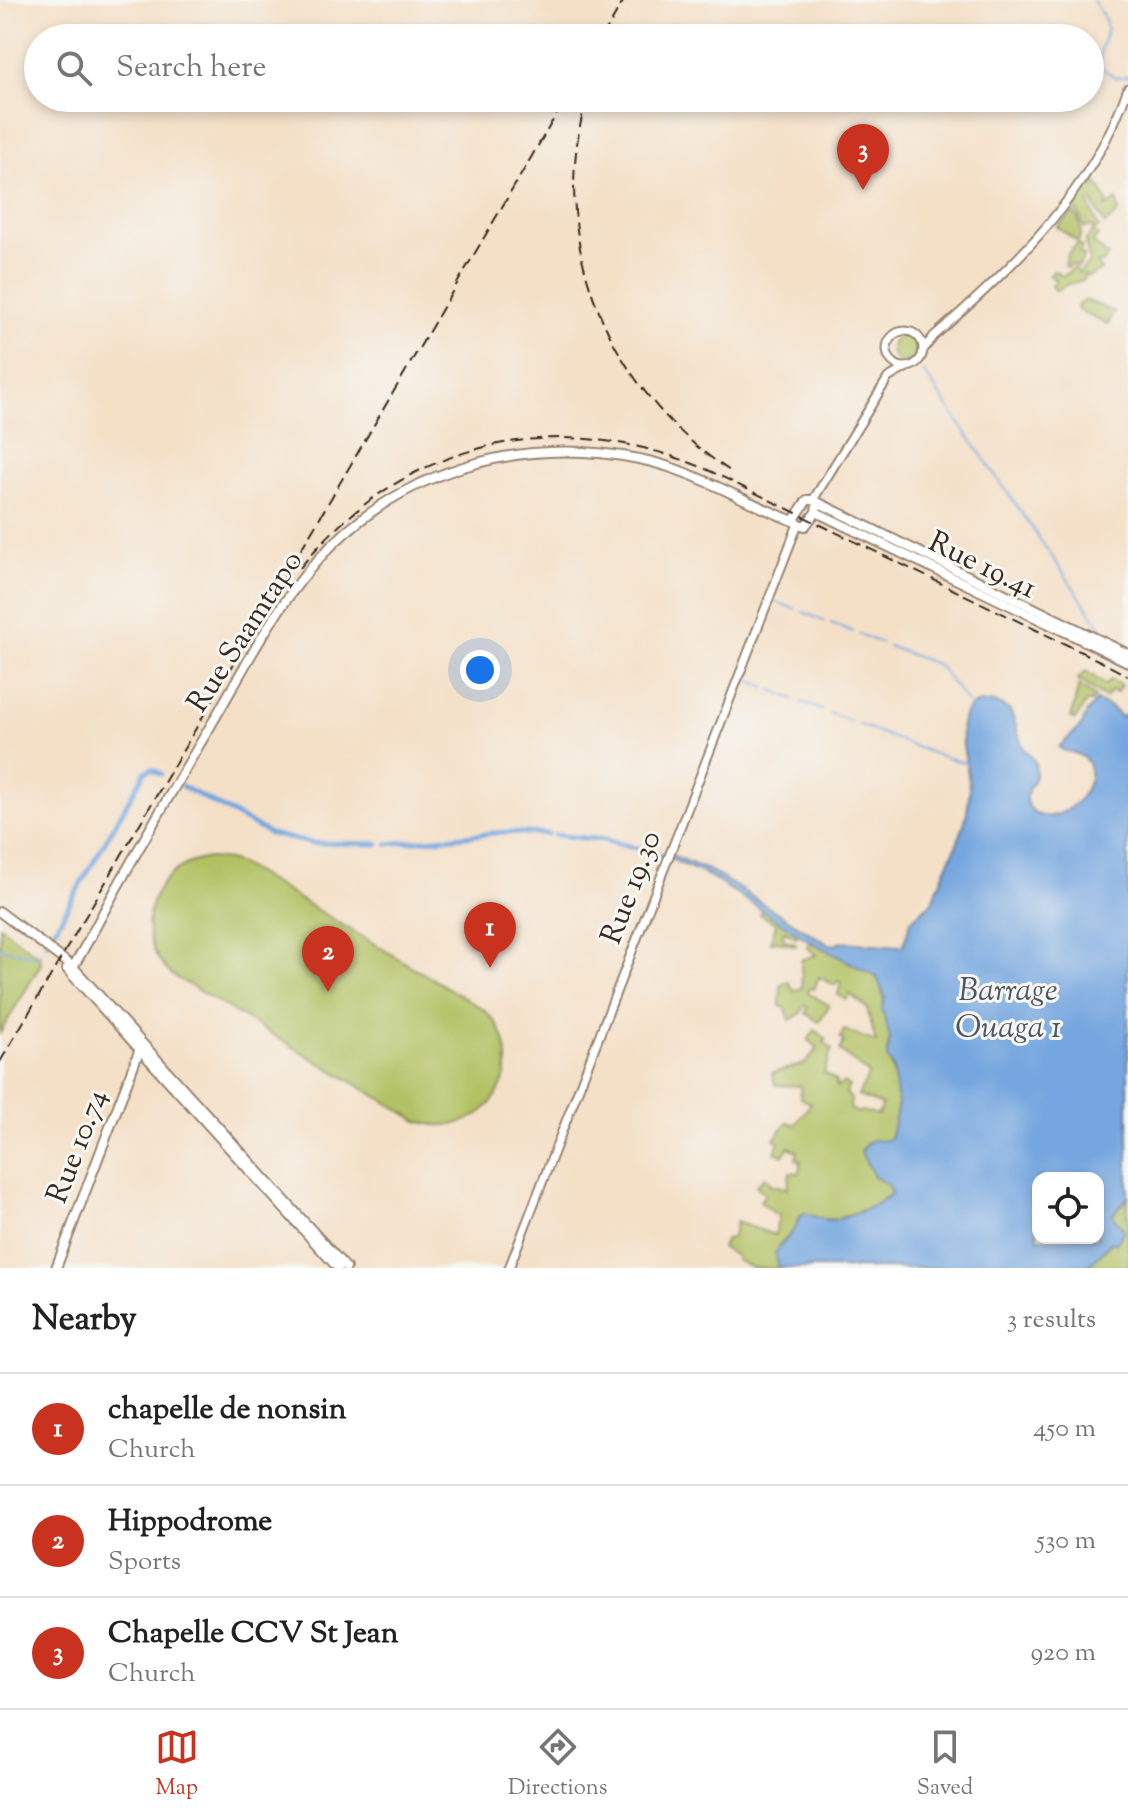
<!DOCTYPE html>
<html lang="en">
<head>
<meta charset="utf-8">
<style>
	:root { --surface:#fff; --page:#f2f2f2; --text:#222; --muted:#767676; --line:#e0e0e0; --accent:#c8321e }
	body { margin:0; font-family:"Sorts Mill Goudy",serif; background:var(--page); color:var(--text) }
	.controls { position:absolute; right:24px; bottom:24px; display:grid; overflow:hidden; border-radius:16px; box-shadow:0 4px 12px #0003 }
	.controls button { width:72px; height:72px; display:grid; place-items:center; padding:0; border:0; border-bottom:2px solid var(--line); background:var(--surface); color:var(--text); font:40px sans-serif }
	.you { position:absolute; left:480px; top:670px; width:28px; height:28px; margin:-20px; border:6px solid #fff; border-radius:50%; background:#1a73e8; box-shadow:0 0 0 12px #1a73e833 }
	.badge { display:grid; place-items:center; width:52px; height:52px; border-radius:50%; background:var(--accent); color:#fff; font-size:26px; font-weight:700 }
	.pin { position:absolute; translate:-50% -66px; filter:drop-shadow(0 2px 4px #0008) }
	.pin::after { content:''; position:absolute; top:42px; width:28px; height:24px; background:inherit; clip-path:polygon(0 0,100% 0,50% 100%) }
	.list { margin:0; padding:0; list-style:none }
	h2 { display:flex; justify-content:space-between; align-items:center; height:104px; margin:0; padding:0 32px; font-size:34px }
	h2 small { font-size:26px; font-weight:400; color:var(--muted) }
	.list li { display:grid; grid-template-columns:52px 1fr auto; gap:24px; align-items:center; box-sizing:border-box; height:112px; padding:0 32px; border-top:2px solid var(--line) }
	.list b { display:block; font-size:30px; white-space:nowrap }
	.list p { margin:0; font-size:26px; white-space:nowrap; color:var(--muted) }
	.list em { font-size:26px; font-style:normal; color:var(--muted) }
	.icon { flex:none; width:44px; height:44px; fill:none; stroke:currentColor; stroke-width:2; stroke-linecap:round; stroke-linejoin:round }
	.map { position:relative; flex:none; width:1128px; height:1268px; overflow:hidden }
	.search { position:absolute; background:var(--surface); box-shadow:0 4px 12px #0003; left:24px; right:24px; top:24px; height:88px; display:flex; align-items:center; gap:20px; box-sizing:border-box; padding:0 28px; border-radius:44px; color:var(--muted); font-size:30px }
	.sheet { height:440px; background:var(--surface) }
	nav { display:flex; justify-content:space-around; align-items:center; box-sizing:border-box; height:112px; border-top:2px solid var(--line); background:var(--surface); font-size:22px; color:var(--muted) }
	nav a { display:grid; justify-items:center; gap:4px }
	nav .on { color:var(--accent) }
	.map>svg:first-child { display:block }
	.green { fill:#b2c164; stroke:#767641; stroke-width:2 }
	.water { fill:#74a6df; stroke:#58687e; stroke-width:2; fill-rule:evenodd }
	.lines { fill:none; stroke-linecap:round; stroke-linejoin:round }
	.stream { stroke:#74a6df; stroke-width:2 }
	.canal { stroke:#74a6df; stroke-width:5 }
	.minor-casing { stroke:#988572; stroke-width:11 }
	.major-casing { stroke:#988572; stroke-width:12 }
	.minor { stroke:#fff; stroke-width:7 }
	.major { stroke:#fff; stroke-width:8 }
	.rail { stroke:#3b2a1e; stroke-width:2; stroke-dasharray:12 6; stroke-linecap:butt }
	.labels { text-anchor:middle; stroke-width:6; stroke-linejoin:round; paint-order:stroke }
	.street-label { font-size:30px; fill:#3b2a1e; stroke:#f6f6f2 }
	.water-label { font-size:32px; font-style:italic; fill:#4f5562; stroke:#f6f6f2 }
</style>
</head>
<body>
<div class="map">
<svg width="1128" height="1268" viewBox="0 0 1128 1268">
	<rect width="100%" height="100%" fill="#f6f6f2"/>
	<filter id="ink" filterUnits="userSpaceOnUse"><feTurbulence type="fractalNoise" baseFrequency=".0125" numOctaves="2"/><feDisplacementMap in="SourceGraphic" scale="16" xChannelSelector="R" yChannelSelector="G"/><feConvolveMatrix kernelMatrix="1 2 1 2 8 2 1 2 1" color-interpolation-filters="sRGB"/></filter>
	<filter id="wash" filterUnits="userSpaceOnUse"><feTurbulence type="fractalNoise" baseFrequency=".006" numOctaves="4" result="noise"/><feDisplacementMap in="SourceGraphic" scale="32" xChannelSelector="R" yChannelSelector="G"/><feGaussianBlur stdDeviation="1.8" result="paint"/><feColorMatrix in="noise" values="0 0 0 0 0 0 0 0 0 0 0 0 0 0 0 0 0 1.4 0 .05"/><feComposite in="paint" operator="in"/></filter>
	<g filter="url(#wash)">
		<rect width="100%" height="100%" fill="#f4e0c7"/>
		<g class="green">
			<polygon points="1093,175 1097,182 1093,186 1099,185 1107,202 1106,207 1117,200 1119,212 1105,225 1092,201 1088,202 1099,228 1094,230 1092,226 1084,228 1073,201 1082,186 1085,191 1089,188 1085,183"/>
			<path d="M 1073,212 C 1079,219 1084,232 1078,242 L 1057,227 Z"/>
			<polygon points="1093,231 1098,235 1093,242 1108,256 1103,262 1097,264 1101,270 1089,277 1084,275 1084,280 1068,284 1056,291 1052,286 1056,281 1050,275 1054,271 1063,276 1074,268 1079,273 1090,262 1085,242"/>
			<polygon points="1077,244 1082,247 1079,253 1084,255 1079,267 1071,264 1069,267 1065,266 1067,255"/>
			<polygon points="1085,300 1114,312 1108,325 1078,310 1077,306"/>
			<circle cx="905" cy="349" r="14"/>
			<polygon points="1086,671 1106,685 1111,679 1121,686 1116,693 1112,690 1105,698 1078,679"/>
			<polygon points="1079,685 1095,697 1091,702 1086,702 1075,720 1071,718"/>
			<path d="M 209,858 L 229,860 L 242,865 L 483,1009 C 538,1057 491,1143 420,1122 L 172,975 C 127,935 150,865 209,858 Z"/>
			<polygon points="762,910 799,934 796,937 785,931 783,933 784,940 796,943 796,946 777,941 770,942 776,924 760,914"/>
			<polygon points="0,926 40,957 41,964 0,1033"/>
			<path d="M 811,942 L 861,967 L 880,980 L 890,1037 L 887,1052 L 897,1090 L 897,1112 L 891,1136 L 888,1140 C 877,1143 866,1137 861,1152 L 874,1176 L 888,1185 L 891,1194 L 871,1207 L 834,1220 L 800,1216 L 794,1230 L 779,1246 L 779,1268 L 752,1268 L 736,1260 L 736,1256 L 722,1248 L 726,1239 L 733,1237 L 736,1222 L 775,1235 L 779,1214 L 775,1214 L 760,1201 L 765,1194 L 756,1185 L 765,1177 L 772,1185 L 788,1188 L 790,1172 L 799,1173 L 801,1160 L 796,1159 L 798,1151 L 788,1147 L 783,1156 L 775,1152 L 779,1142 L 774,1139 L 788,1122 L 795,1125 L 811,1103 L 800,1098 L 801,1086 L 775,1085 L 772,1073 L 805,1064 L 818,1048 L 808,1040 L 815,1030 L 827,1039 L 824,1042 L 832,1049 L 824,1073 L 835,1080 L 837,1087 L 843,1083 L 849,1086 L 846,1093 L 851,1099 L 850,1108 L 858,1113 L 861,1111 L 878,1115 L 882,1105 L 858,1096 L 869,1074 L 840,1051 L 844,1041 L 840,1038 L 844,1030 L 876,1042 L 867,1008 L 850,994 L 846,1000 L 838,995 L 841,982 L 838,981 L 834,985 L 819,977 L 814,989 L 809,988 L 808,993 L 829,1005 L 819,1022 L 806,1013 L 808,1007 L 805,1005 L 800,1014 L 790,1020 L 786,1008 L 780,1006 L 781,984 L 788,981 L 794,991 L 802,988 L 801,960 L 816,955 L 807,947 Z"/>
			<polygon points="1128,1198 1128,1268 1087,1268 1124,1230 1112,1215"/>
		</g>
		<path class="water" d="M 1096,701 L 1109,706 L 1121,717 L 1128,713 L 1128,1198 L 1112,1215 L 1124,1230 L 1116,1244 L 1111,1242 L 1087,1268 L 779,1268 L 775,1253 L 794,1230 L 803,1213 C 812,1214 820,1220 829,1220 C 845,1220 880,1205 891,1194 L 888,1185 L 874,1176 L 861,1152 L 871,1140 L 888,1140 L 891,1136 L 898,1104 L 893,1068 L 887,1058 L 890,1037 L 882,1009 L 885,997 L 877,977 L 811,942 L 709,876 L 670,859 L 672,855 L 712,872 L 828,944 L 835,945 L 841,942 L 903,946 L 911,920 L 931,903 L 936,893 C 946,863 964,838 968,805 C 970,793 969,780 967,768 C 964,748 951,708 981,703 C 993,701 1001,704 1010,711 C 1017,722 1017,736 1023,747 C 1028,754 1036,759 1036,768 C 1037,788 1013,794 1036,814 C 1073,830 1121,756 1064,751 L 1059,747 L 1082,725 L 1087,712 ZM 1038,1178 L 1098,1178 L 1098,1238 L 1038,1238 Z"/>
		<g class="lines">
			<g class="stream">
				<path d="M 1093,0 C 1097,7 1104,15 1106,23 C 1109,39 1096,45 1101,67 L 1116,78 L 1128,76"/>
				<polyline points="923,371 1112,643"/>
				<polyline points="774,601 795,609"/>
				<polyline points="803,612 824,621"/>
				<polyline points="831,623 853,632"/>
				<polyline points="859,634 881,643"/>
				<polyline points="1118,645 1128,647"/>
				<polyline points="888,646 938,665 971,707"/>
				<polyline points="746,679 766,687"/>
				<polyline points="772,690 794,699"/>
				<polyline points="801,702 822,710"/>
				<polyline points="829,713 851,721"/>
				<polyline points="858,724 934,754 966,763"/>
				<polyline points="0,948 36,956 41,953"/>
			</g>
			<g class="canal">
				<polyline points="182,786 270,834 310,843 378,844"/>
				<polyline points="555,835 604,840 664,855"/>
				<polyline points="387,844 504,832 548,834"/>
				<polyline points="47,943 145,772 152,769 161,774"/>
			</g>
		</g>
	</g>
	<g filter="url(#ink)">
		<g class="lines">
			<defs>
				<g id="minor">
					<circle cx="905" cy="349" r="18"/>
					<path d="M 923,350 L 934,336 C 1015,266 1093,191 1128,88"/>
					<polyline points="813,500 888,378 907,367"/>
					<polyline points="509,1268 798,524"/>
				</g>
				<g id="major">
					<polyline points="817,504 816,512 805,526 796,523 795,518 807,500 813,500 1128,654"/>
					<polyline points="816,512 1128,662"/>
					<polyline points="0,912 73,967 346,1268"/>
					<polyline points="67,969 338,1268"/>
					<path d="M 70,972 C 88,943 103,912 120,882 C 150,828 182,774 214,720 C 245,666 274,610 315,563 C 397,470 519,435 639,459 C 695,470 743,502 796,522"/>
					<polyline points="56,1268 141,1046"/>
				</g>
			</defs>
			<use href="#minor" class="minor-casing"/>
			<use href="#major" class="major-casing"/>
			<use href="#minor" class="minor"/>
			<use href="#major" class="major"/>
			<g class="rail">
				<polyline points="602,38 624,0"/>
				<path d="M 587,98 C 545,240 609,391 730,471"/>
				<path d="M 300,568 C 402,440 559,405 708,470 L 1100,661 L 1128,676"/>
				<polyline points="0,1062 566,98"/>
			</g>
		</g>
	</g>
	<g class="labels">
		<g class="street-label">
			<text transform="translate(983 564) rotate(26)" y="10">Rue 19.41</text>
			<text transform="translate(244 631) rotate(-57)" y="10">Rue Saamtapo</text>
			<text transform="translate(630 887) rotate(-69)" y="10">Rue 19.30</text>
			<text transform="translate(76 1146) rotate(-69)" y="10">Rue 10.74</text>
		</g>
		<g class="water-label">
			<text x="1008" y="1000">Barrage<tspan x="1008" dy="37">Ouaga 1</tspan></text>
		</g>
	</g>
</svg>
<div class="controls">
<button><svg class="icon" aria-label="locate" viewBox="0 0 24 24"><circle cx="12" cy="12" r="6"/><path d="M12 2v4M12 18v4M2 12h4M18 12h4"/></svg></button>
</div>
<div class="you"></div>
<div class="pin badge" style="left:490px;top:968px">1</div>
<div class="pin badge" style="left:328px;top:992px">2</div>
<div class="pin badge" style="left:863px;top:190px">3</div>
<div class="search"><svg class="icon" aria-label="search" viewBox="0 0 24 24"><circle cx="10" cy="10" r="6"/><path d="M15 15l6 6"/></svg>Search here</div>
</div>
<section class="sheet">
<h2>Nearby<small>3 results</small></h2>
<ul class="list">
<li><span class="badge">1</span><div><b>chapelle de nonsin</b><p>Church</p></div><em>450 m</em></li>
<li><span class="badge">2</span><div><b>Hippodrome</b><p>Sports</p></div><em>530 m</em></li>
<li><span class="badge">3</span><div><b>Chapelle CCV St Jean</b><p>Church</p></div><em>920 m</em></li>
</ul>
</section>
<nav>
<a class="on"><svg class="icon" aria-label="map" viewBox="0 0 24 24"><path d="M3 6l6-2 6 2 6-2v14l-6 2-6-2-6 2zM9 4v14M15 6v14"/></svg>Map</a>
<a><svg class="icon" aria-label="directions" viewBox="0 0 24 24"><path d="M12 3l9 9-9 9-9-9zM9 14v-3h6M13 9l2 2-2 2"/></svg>Directions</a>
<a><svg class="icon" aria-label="saved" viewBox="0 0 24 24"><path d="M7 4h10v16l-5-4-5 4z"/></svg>Saved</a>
</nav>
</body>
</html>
